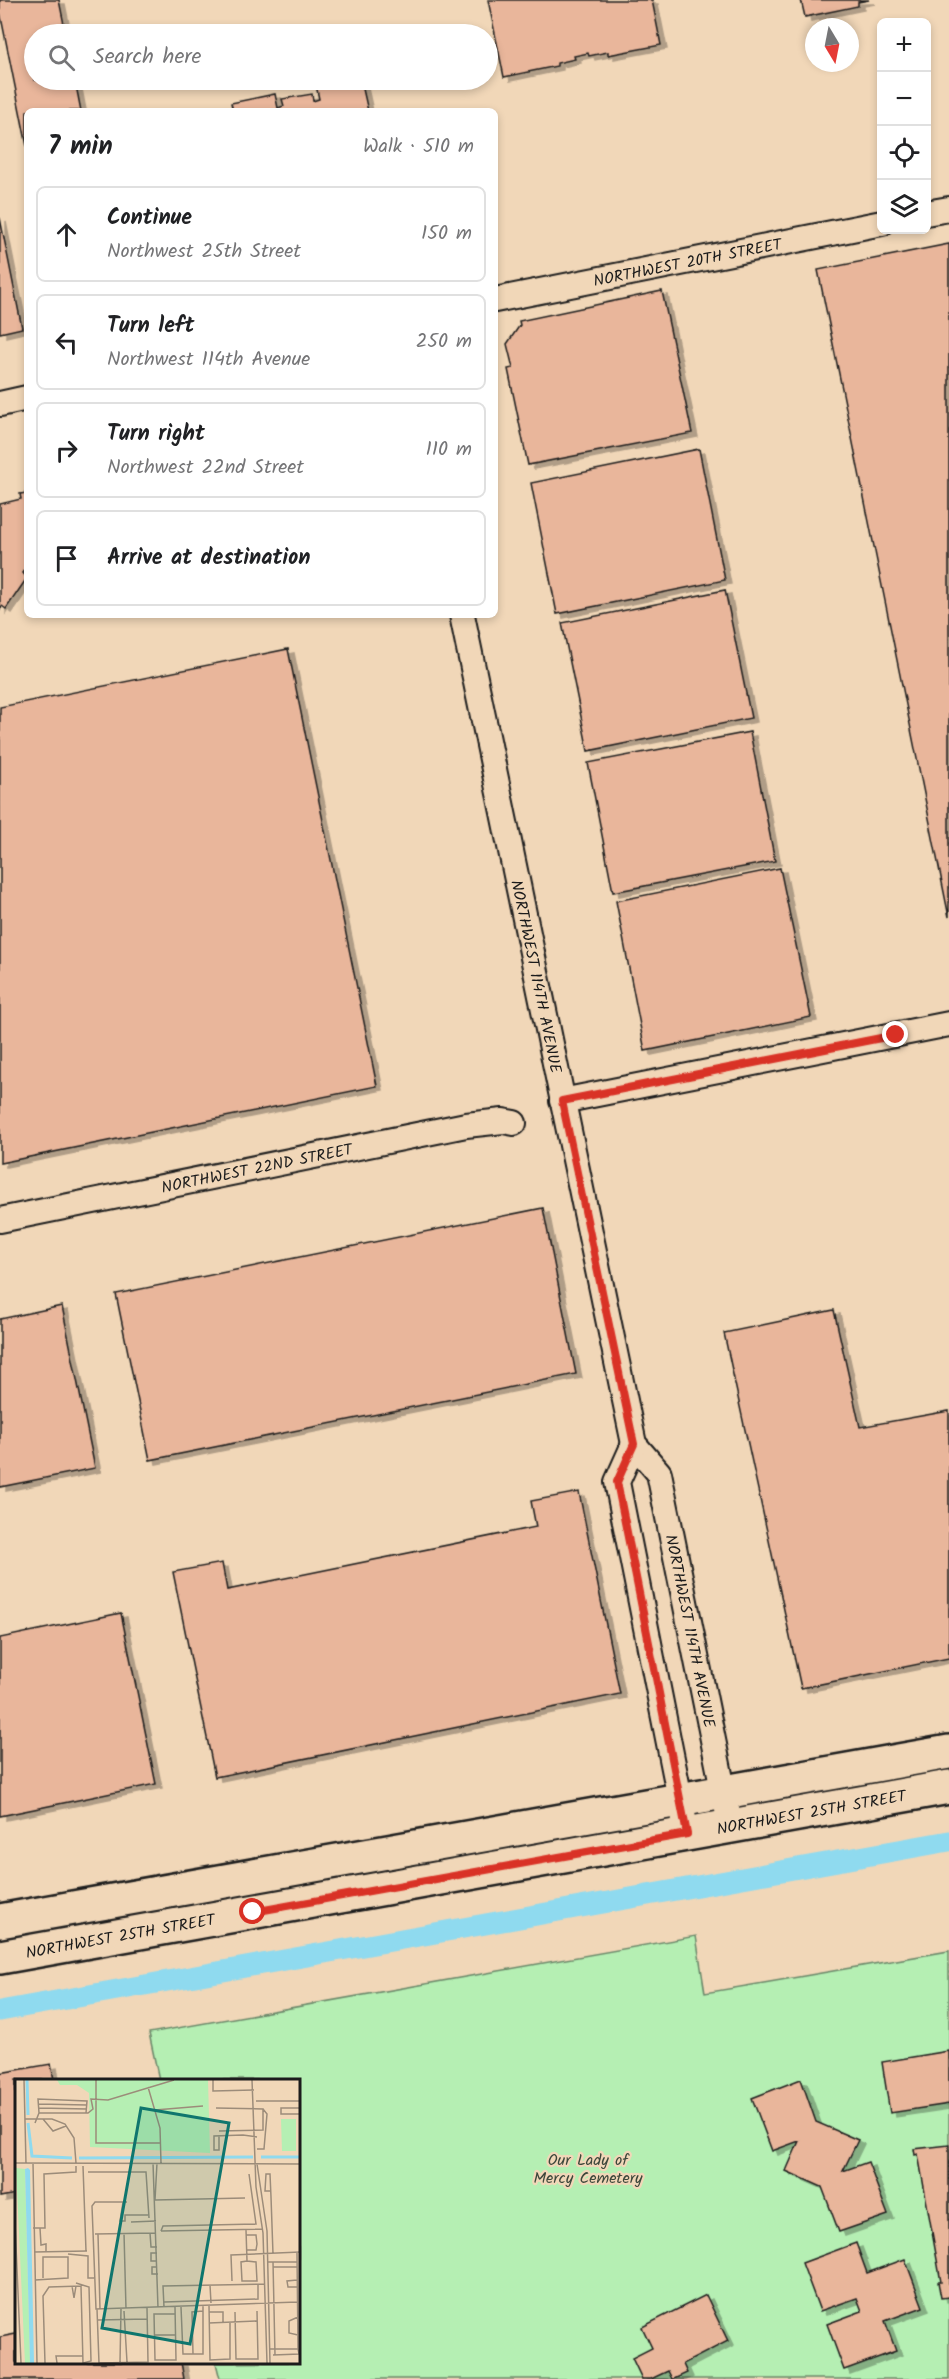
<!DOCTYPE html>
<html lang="en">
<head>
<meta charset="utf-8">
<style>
	:root { --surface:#fff; --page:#f6f6f6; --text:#202124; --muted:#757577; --line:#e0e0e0 }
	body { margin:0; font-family:Kalam,sans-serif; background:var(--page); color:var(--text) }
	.controls { position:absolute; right:18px; top:18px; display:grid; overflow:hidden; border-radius:9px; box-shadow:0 3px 9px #0003 }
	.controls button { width:54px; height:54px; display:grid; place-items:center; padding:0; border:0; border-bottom:2px solid var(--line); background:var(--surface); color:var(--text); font:30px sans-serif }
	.compass { position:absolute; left:805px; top:18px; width:54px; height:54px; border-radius:50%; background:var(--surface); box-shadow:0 3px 9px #0003; rotate:170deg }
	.stop { position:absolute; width:18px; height:18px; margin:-14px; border:4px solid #d93025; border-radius:50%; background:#fff }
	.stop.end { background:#d93025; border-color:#fff; box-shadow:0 2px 6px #0008 }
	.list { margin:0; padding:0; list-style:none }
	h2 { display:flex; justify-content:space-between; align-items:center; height:78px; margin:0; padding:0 24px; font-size:26px }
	h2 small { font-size:20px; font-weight:400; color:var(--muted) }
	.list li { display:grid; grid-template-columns:39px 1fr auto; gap:18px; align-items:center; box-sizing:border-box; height:96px; margin:0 12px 12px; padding:0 12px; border:2px solid var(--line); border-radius:9px }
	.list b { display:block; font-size:22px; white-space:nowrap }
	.list p { margin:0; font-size:20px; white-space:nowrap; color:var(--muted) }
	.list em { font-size:20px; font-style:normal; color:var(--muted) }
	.icon { flex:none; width:33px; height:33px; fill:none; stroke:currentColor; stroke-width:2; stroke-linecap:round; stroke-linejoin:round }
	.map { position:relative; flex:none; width:949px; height:2379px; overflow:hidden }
	.search { position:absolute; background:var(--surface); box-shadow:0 3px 9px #0003; left:24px; top:24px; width:474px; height:66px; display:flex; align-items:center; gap:15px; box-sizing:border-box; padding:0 21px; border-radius:33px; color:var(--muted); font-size:22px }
	.panel { position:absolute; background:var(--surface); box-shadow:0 3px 9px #0003; left:24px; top:108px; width:474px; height:510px; border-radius:9px }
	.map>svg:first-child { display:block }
	.green { fill:#b5efb3; stroke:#688668; stroke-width:1.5 }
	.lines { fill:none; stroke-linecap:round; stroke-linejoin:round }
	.canal { stroke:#8fdaef; stroke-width:21 }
	.building { fill:#e9b69b; stroke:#1c1c1c; stroke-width:1.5; filter:url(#shadow) }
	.minor-casing { stroke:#1c1c1c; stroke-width:28 }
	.secondary-casing { stroke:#1c1c1c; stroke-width:38 }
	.minor { stroke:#f1d7b8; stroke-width:24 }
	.secondary { stroke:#f1d7b8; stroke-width:33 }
	.route { stroke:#d93025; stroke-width:8 }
	.labels { text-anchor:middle; stroke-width:4.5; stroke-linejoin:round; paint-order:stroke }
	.street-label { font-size:16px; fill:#1c1c1c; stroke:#f1d7b8 }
	.park-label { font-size:16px; fill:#3b463a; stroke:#f1d7b8 }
	.inset-river { fill:none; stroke:#8fdaef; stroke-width:3 }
	.inset-road { fill:none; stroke:#9c8c7a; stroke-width:1.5 }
	.view { fill:#0f766e; fill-opacity:0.15; stroke:#0f766e; stroke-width:3 }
	.inset-edge { fill:none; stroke:#1c1c1c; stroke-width:3 }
</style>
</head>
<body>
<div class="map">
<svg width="949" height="2379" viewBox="0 0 949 2379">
	<defs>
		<filter id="shadow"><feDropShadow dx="6" dy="4" stdDeviation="0" flood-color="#0004"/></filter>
	</defs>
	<rect width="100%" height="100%" fill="#f1d7b8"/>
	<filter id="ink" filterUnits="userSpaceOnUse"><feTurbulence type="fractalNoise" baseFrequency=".0167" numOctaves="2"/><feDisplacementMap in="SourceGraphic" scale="12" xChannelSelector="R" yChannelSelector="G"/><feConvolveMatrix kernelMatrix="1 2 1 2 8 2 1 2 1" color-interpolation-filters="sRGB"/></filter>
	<g filter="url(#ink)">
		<polygon class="green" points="696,1936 705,1993 949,1951 949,2379 220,2379 216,2363 298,2362 298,2080 159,2080 149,2033"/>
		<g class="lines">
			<polyline class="canal" points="0,2011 949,1841"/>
		</g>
		<g class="building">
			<polygon points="0,0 59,0 66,34 34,34 34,80 75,80 81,111 27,111 27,146 0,12"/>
			<polygon points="488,0 652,0 661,45 608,55 608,52 589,56 588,53 574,56 575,59 557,63 557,66 504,77"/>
			<polygon points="801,0 869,0 858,2 858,6 805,17"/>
			<polygon points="343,80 361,80 368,111 233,111 231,103 275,94 278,108 284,106 282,99 312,94 313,101 319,99 316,85"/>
			<polygon points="0,218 22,328 0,333"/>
			<polygon points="949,244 949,917 818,270"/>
			<polygon points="662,291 692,433 528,465 508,369 513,368 507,344 520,325 519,321"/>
			<polygon points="699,449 725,580 557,614 531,483"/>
			<polygon points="27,493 27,567 23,573 27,578 6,609 2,606 0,609 0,504 21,499 20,494"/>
			<polygon points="725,590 751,718 588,751 562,623"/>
			<polygon points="288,649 377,1086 0,1163 0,707"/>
			<polygon points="750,732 775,861 613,892 588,763"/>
			<polygon points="780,868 811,1017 645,1051 616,901"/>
			<polygon points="543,1208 576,1374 150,1460 116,1294"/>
			<polygon points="62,1306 95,1468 0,1487 0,1319"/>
			<polygon points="834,1310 860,1427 949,1411 949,1658 801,1688 724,1333"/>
			<polygon points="579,1492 620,1694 215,1777 173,1572 222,1563 227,1590 536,1527 531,1501"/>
			<polygon points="121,1613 156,1784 0,1816 0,1638"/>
			<polygon points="949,2051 949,2104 890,2113 882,2062"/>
			<polygon points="51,2064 54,2080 16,2080 16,2194 0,2197 0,2073"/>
			<polygon points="801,2079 816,2122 858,2140 843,2171 868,2162 888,2215 839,2232 822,2187 786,2171 799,2141 772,2151 752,2098"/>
			<polygon points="949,2145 949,2297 941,2298 938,2282 941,2282 918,2154 915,2155 914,2149"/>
			<polygon points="856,2243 867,2273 905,2259 923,2307 885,2321 896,2351 844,2370 827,2324 862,2311 857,2298 820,2311 802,2263"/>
			<polygon points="706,2295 728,2341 683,2364 687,2373 674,2379 672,2379 668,2371 651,2379 642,2379 632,2358 652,2348 642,2327"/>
			<polygon points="16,2334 16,2362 181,2362 184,2379 0,2379 0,2337"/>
		</g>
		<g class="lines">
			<defs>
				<g id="minor">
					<polyline points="926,213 949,209"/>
					<path id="s1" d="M 495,300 L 882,223"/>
					<polyline points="0,404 27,398"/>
					<path id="s2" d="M 462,615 L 634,1444 L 659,1473 L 727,1809"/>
					<polyline points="562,1101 949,1024"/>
					<path id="s3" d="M 0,1220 L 466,1125 L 503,1121 L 514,1123"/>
					<polyline points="634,1444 617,1482 687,1834"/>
				</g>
				<g id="secondary">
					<polyline points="0,1921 949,1752"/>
					<path id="s4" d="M 0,1957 L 949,1787"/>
				</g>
			</defs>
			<use href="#minor" class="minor-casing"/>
			<use href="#secondary" class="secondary-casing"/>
			<use href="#minor" class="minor"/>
			<use href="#secondary" class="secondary"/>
		</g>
	</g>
	<g class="lines" filter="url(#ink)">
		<polyline class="route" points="253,1912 687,1834 617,1482 634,1444 562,1101 896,1035"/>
	</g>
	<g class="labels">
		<g class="street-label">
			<text dy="6" stroke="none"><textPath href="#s1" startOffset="196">NORTHWEST 20TH STREET</textPath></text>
			<text dy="6" stroke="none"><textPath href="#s2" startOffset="369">NORTHWEST 114TH AVENUE</textPath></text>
			<text dy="6" stroke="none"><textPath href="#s3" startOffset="262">NORTHWEST 22ND STREET</textPath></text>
			<text dy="6" stroke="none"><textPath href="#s2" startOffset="1046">NORTHWEST 114TH AVENUE</textPath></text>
			<text dy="6" stroke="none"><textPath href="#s4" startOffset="824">NORTHWEST 25TH STREET</textPath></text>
			<text dy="6" stroke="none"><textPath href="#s4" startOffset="122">NORTHWEST 25TH STREET</textPath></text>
		</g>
		<g class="park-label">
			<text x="588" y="2165">Our Lady of<tspan x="588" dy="18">Mercy Cemetery</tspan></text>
		</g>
	</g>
	<g transform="translate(15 2079)">
		<rect width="285" height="285" fill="#f1d7b8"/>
		<path d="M 42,1 L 193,1 L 195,74 L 75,68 L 74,14 L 62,6 L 45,6 ZM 266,40 L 281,40 L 281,72 L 267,72 ZM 1,89 L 10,90 L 15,284 L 10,284 Z" fill="#b5efb3"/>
		<path d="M 13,89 L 15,91 L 19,284 L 15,284 L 10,90 Z" fill="#8fdaef"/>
		<path class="inset-river" d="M 12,1 L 13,36M 13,44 L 17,77 L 57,79M 246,78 L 285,78M 64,79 L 238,78"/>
		<path class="inset-road" d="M 9,1 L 11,85M 81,1 L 81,64 L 146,64M 198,1 L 198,12 L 239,11M 237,1 L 241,108 L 248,154 L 252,284M 133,8 L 145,49 L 146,84M 241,22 L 285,22M 23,25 L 72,26M 24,29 L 72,30M 201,29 L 248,30 L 248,51 L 204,52M 285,29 L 266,29 L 266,35 L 285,35M 140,31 L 188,27M 24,34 L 23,20 L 72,22 L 71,34M 10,40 L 37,40 L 50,45 L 59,59 L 61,84M 28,40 L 38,52 L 51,47M 20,44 L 24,34 L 73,34 L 78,30 L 76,20 L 93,21 L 159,1M 204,57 L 204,71 L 199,71 L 199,57 L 228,56 L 242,58M 242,70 L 249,70 L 252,35 L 248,30M 0,84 L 285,85M 18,84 L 22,284M 138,84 L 143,229M 242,85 L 252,152 L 255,284M 68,87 L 71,172M 73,93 L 131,93 L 134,139M 256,112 L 250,112 L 251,95 L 255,95 L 256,118 L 258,175M 140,121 L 230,119M 140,121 L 142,84M 108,123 L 105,142 L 110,142 L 110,136 L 133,136M 112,123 L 80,123 L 77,127 L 81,230 L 283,223M 0,143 L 6,284M 116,143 L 141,142M 18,149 L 30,149 L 29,95 L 61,93 L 61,87M 25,149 L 26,166 L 31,165 L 31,173M 231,151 L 232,182 L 241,183 L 242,202 L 227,202 L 226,183 L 232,182M 146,152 L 148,147 L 241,145 L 234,95M 146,152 L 248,150M 109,154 L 111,230M 135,154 L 136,168 L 142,168M 80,155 L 141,154M 83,155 L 85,230M 231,156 L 241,156 L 242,165 L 241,171 L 232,171M 19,173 L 72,172M 142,174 L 136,174 L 136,182 L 142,182M 53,175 L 73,177 L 73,199 L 79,199M 253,183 L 258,183 L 260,276M 258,183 L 282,183M 142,188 L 137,188 L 137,195 L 143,195M 258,188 L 282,188M 20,201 L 53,199 L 53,178 L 28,178 L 28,199M 282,201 L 272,202 L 273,208 L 282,208M 217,202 L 216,176 L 285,173M 61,204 L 74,208 L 76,282 L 68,284M 195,206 L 196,224M 57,207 L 59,219 L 61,207M 149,223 L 243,220 L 243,205M 194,227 L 195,281 L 215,280 L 215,243M 149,228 L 148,207 L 250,205M 160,228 L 161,281 L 140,281 L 139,235 L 160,235M 166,228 L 168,275 L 188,275 L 188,227M 82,230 L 84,284 L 133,283 L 132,229M 109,232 L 112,283M 194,233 L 208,233 L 208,243M 220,233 L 221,280 L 243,280 L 242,232M 283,238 L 274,242 L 274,254 L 283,256M 83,241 L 132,240M 194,244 L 242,242M 139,256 L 160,256M 255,270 L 283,270 L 282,174M 178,275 L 177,233 L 188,232M 258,276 L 284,275 L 283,270M 105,283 L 106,230M 30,284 L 28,217 L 34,208 L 66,207 L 68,284M 42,284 L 41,277 L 68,277"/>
		<path class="view" d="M 126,29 L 214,44 L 175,265 L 87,249 Z"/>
		<rect width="285" height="285" class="inset-edge"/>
	</g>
</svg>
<div class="controls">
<button>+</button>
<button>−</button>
<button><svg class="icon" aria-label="locate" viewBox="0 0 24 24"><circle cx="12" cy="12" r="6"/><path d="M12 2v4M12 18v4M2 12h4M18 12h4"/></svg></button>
<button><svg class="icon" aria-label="layers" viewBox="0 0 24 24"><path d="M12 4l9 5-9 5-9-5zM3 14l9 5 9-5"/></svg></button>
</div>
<svg class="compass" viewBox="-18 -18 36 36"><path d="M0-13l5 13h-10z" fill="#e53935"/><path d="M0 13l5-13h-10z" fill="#757577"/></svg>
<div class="stop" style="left:253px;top:1912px"></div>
<div class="stop end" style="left:896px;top:1035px"></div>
<div class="search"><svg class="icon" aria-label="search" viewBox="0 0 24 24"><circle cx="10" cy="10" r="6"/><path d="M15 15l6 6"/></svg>Search here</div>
<section class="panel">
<h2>7 min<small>Walk · 510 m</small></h2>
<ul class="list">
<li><svg class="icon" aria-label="ahead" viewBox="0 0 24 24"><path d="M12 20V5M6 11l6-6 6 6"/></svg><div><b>Continue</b><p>Northwest 25th Street</p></div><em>150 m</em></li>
<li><svg class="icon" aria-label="left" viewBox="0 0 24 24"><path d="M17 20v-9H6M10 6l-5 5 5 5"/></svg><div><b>Turn left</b><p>Northwest 114th Avenue</p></div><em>250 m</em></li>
<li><svg class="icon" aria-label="right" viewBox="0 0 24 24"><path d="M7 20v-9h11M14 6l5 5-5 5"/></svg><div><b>Turn right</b><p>Northwest 22nd Street</p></div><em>110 m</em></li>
<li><svg class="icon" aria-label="arrive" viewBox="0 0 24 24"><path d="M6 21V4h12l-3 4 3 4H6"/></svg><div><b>Arrive at destination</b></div></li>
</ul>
</section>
</div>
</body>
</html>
